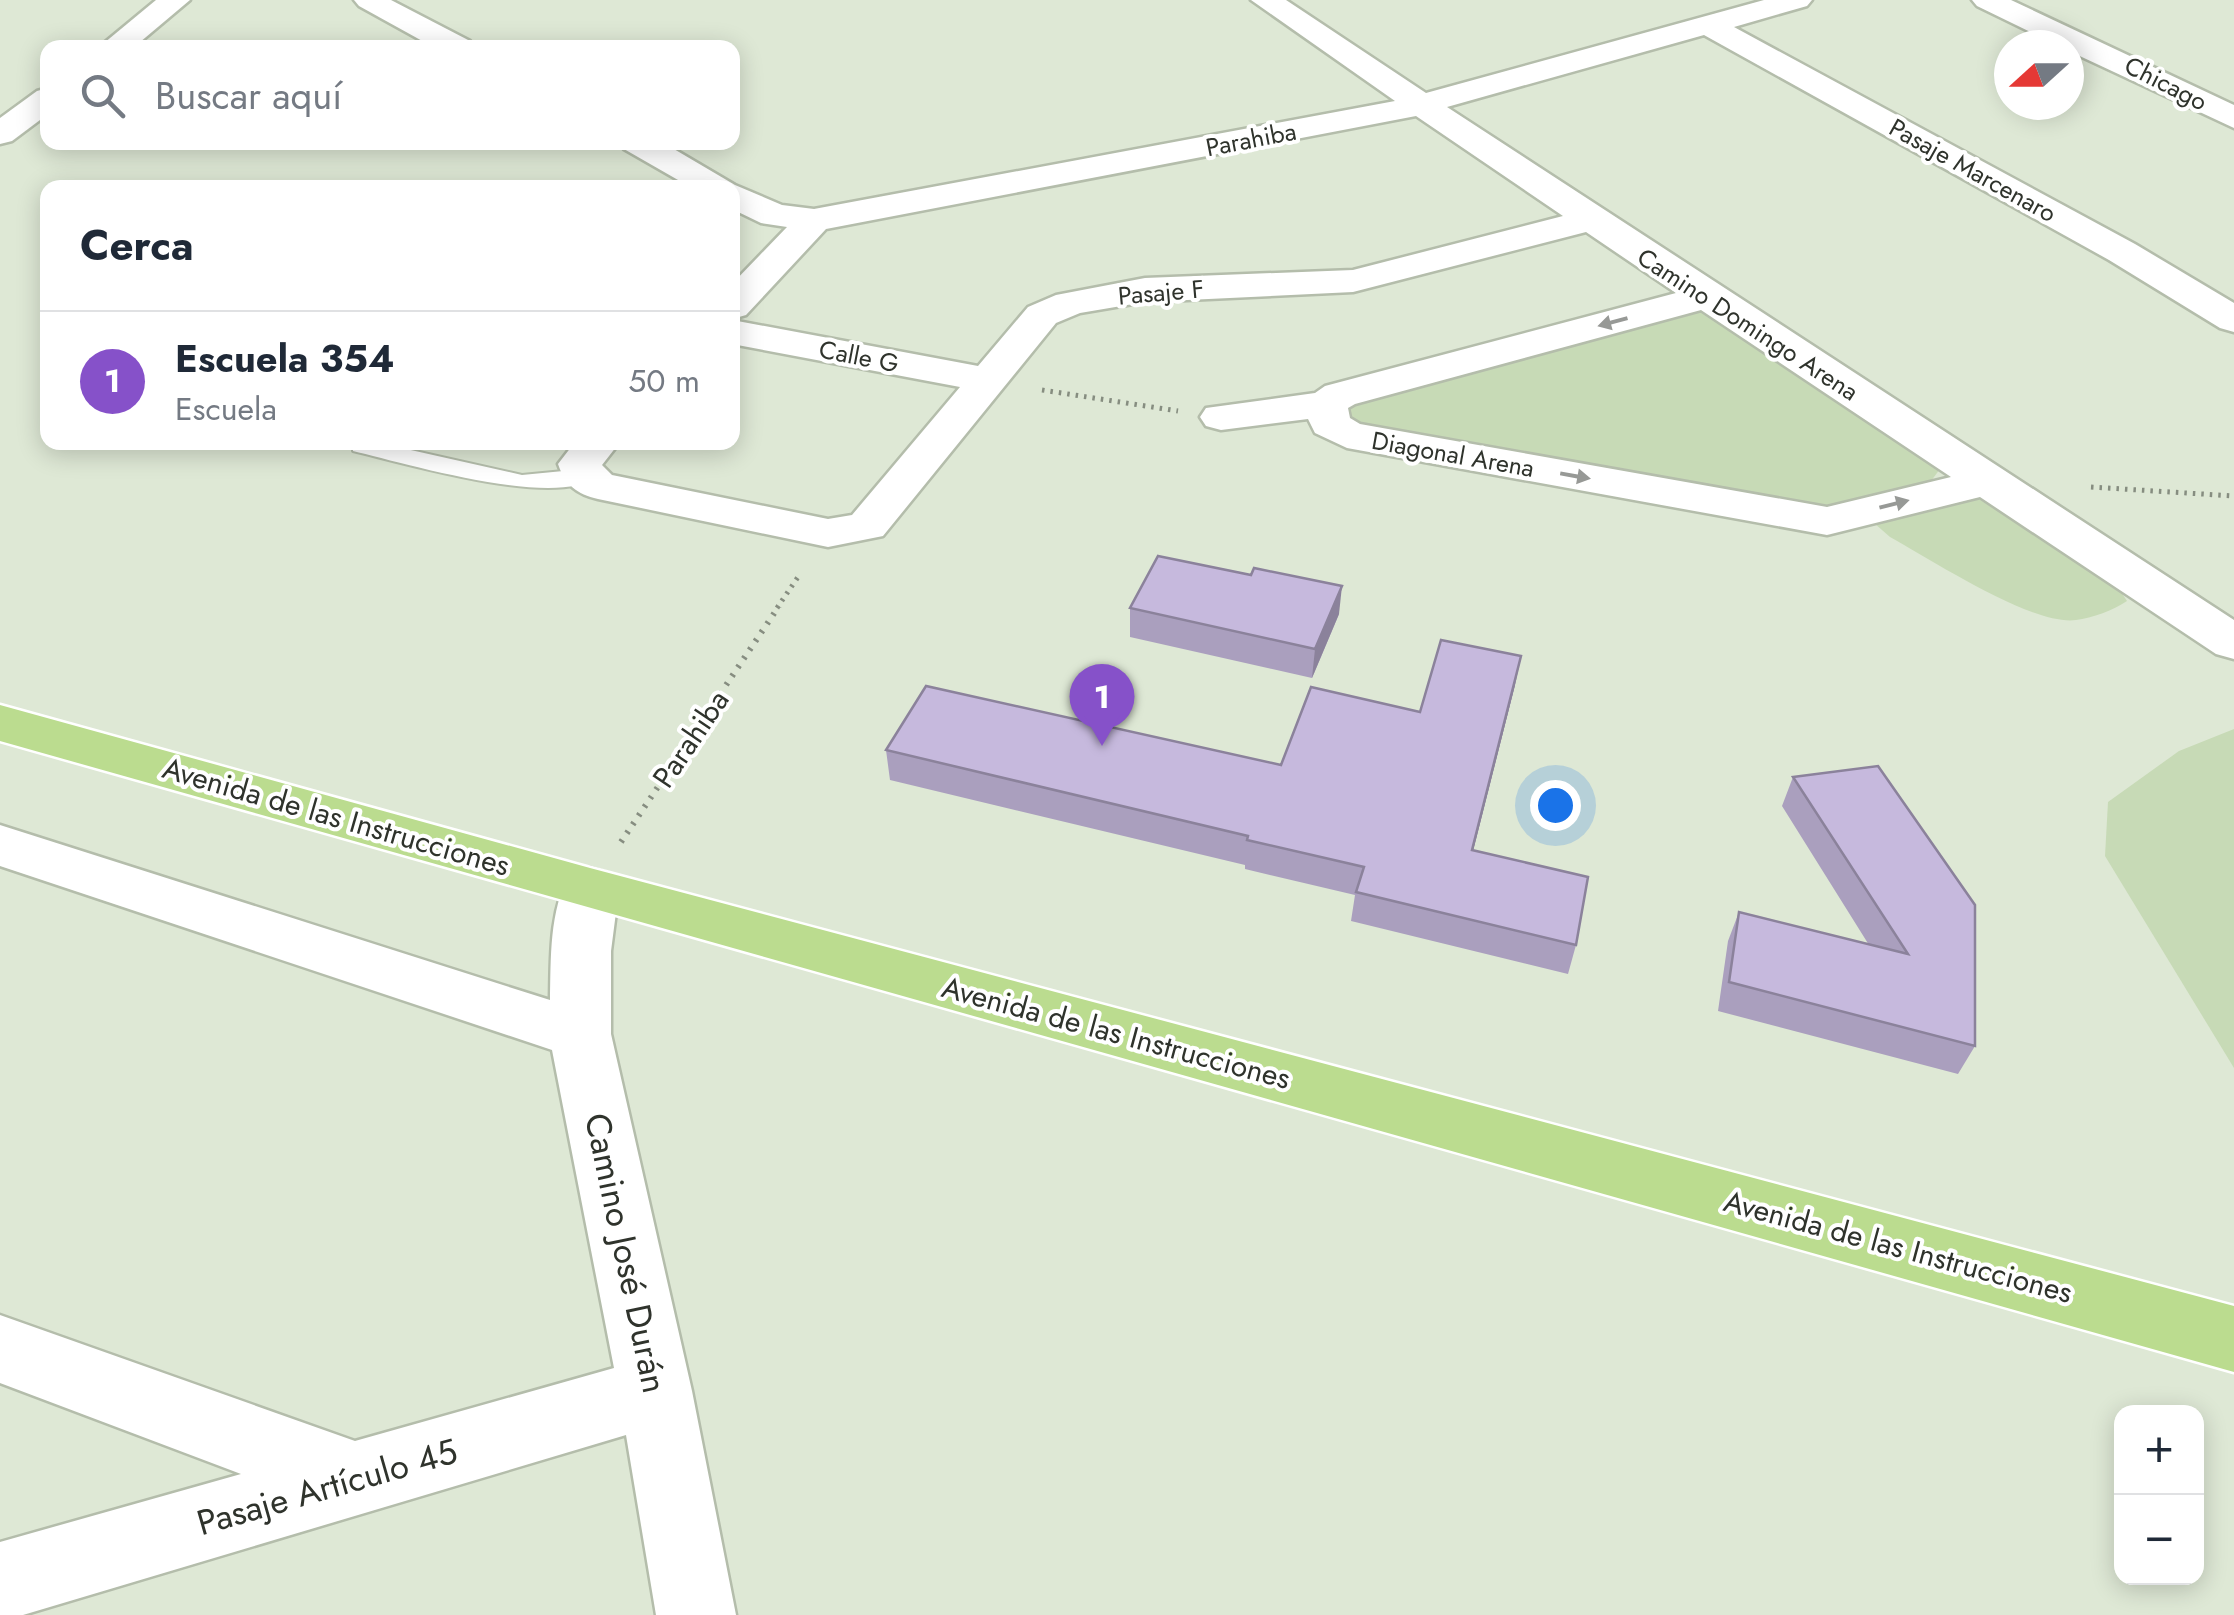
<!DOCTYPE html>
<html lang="es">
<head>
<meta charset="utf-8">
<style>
	:root { --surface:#fff; --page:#f6f6f7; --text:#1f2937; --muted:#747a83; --line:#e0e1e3; --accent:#8651c9 }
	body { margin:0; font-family:Jost,sans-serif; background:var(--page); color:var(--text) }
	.controls { position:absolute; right:30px; bottom:30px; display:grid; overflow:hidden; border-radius:20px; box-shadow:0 5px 25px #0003 }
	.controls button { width:90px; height:90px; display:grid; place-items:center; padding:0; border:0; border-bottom:2px solid var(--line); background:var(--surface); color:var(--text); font:50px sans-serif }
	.compass { position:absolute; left:1994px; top:30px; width:90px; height:90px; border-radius:50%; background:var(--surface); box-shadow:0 5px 25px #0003; rotate:249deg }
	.you { position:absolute; left:1555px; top:805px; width:35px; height:35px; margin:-25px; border:8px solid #fff; border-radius:50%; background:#1a73e8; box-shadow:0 0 0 15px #1a73e833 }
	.badge { display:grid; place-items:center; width:65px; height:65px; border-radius:50%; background:var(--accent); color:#fff; font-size:32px; font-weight:700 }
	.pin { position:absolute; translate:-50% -82px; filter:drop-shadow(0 2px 5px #0008) }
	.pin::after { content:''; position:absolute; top:52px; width:35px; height:30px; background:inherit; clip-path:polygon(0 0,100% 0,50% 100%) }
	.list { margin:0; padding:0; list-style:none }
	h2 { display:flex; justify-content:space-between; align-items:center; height:130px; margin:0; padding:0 40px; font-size:42px }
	h2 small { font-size:32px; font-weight:400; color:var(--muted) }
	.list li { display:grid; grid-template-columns:65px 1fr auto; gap:30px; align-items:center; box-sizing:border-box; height:140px; padding:0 40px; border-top:2px solid var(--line) }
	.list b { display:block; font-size:38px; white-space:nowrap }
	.list p { margin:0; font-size:32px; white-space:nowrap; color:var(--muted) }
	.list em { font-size:32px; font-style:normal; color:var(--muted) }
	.icon { flex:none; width:55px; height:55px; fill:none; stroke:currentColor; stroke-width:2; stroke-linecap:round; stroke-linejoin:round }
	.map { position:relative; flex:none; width:2234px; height:1615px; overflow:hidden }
	.search { position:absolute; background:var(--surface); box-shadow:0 5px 25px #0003; left:40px; top:40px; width:700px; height:110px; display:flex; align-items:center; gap:25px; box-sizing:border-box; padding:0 35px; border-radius:20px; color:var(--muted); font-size:38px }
	.panel { position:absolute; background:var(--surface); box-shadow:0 5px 25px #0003; left:40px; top:180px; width:700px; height:270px; border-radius:20px }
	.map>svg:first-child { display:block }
	.green { fill:#c7dab6 }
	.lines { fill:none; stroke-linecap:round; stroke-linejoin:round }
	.lane-casing { stroke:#b4bdab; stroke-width:4 }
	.street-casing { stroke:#b4bdab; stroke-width:5 }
	.primary-casing { stroke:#fff; stroke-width:5 }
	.path-far1 { stroke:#868d80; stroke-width:5; stroke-dasharray:2.5 6; stroke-linecap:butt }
	.path { stroke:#868d80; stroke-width:6; stroke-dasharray:2.5 8; stroke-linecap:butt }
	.lane { fill:#fff; fill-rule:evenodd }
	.street { fill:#fff; fill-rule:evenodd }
	.primary { fill:#bbdc8f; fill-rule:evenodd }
	.wall { fill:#aa9fbe }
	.shaded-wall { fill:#8b829b }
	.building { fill:#c6b9dd; stroke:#8b829b; stroke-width:2.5 }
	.oneway { fill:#979996 }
	.labels { text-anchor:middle; stroke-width:8; stroke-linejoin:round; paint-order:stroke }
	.far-street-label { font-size:25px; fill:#2f332c; stroke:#fff }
	.street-label { font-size:30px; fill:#2f332c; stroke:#fff }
	.near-street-label { font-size:35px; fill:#2f332c; stroke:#fff }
</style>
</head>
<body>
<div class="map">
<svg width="2234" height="1615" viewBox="0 0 2234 1615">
	<rect width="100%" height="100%" fill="#dee8d5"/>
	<g class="green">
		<polygon points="1691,312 1709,313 1940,469 1931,481 1832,507 1802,506 1370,430 1352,422 1349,411 1353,402"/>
		<path d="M 1957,498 L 1987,499 L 2119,589 L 2127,601 C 2114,610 2092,618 2076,620 C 2032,626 1932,560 1890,537 L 1874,523 Z"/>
		<polygon points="2234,729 2234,1068 2105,856 2108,802 2179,751"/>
	</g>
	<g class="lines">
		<defs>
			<path id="lane" d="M 353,442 L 375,442 L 522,475 L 584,469 L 595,476 C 561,510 400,462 353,451 Z"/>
			<g id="street">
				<polygon points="156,0 190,0 133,48 98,48"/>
				<polygon points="354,0 391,0 470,41 474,48 435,48 359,6"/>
				<path d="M 1251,0 L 1286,0 L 1426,93 L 1764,0 L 1812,0 L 1807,6 L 1734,27 L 2135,244 L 2234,303 L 2234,332 L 2220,328 L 2109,260 L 1704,35 L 1447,107 L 2234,620 L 2234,659 L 2216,654 L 1980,497 L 1827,535 L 1347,448 L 1315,433 L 1308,419 L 1221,430 L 1206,426 L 1200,417 L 1206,408 L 1315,393 L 1325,386 L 1676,293 L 1586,232 L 1353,292 L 1145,302 L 1080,313 L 1056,323 L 883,536 L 828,547 L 598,499 C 577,494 565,485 558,464 L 575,442 L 620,442 L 602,465 L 612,475 L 828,519 L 852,515 L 960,387 L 732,344 L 732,320 L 978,366 L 1028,307 L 1056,295 L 1145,278 L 1353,270 L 1563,216 L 1416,116 L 826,229 L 746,315 L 732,319 L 732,284 L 787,227 L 761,223 L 732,209 L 732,188 L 692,188 L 624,149 L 619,142 L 662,142 L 735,185 L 782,205 L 814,209 L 1395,101 ZM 1701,310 L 1951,477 L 1827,507 L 1360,424 L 1350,418 L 1348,408 L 1355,404 Z"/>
				<polygon points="1972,0 2011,0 2234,105 2234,128 2069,51 2069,45 2057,45 1977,6"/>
				<polygon points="48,88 48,114 12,141 0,144 0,118 37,91"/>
				<path d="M 0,825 L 550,1000 C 551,959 549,910 570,874 L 590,868 L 610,874 L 619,889 L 611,951 L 611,1034 L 692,1391 L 736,1615 L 656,1615 L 626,1435 L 23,1615 L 0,1615 L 0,1542 L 241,1474 L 0,1383 L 0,1315 L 355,1441 L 614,1368 L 552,1050 L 0,866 Z"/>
			</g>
			<polygon id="primary" points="0,705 590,868 2234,1306 2234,1372 0,741"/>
		</defs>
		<use href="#lane" class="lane-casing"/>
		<use href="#street" class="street-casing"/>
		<use href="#primary" class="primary-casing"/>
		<g class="path-far1">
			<polyline points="1042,390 1178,411"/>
			<polyline points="2091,487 2234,496"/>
			<polyline points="777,608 800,574"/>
		</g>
		<polyline class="path" points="621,842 779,606"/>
		<use href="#lane" class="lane"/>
		<use href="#street" class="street"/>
		<use href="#primary" class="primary"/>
	</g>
	<g class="wall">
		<polygon points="1130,608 1339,614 1312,678 1130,637"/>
		<polygon points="1515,685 1473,850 1576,945 1568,974 1351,921 1355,895 1245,869 1245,865 890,780 886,750 1281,765 1420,712"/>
		<polygon points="1793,777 1975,1046 1958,1074 1718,1011 1728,941 1739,912 1869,945 1782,806"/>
	</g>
	<g class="shaded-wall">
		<polygon points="1342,586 1339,614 1312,678 1315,649"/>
		<polygon points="1521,656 1515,685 1466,879 1472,850"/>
	</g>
	<g class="building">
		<polygon points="1158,556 1251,575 1254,568 1342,586 1315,649 1130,608"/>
		<polygon points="1441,640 1521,656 1472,850 1588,877 1576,945 1356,892 1364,867 1247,840 1248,836 886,750 926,686 1281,765 1311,687 1420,712"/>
		<polygon points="1878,766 1975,905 1975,1046 1729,982 1739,912 1908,954 1793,777"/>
	</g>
	<defs><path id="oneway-solid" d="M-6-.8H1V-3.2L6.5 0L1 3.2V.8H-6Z" transform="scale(2.5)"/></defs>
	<g class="oneway">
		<use href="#oneway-solid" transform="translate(1613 322) rotate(165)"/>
		<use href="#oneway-solid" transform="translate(1575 476) rotate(10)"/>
		<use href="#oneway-solid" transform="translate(1894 504) rotate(-14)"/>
	</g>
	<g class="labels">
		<g class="far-street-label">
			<text transform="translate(2166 83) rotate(27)" y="9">Chicago</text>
			<text transform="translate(1251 139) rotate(-11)" y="9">Parahiba</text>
			<text transform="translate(1973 170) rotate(29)" y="9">Pasaje Marcenaro</text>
			<text transform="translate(1161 292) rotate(-5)" y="9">Pasaje F</text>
			<text transform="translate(1748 324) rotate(33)" y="9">Camino Domingo Arena</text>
			<text transform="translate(859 356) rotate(11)" y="9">Calle G</text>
			<text transform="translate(1453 454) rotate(10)" y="9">Diagonal Arena</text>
		</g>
		<g class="street-label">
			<text transform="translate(691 739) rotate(-56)" y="10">Parahiba</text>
			<text transform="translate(336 817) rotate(16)" y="10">Avenida de las Instrucciones</text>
			<text transform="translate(1116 1033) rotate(15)" y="10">Avenida de las Instrucciones</text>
			<text transform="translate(1898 1247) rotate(15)" y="10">Avenida de las Instrucciones</text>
		</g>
		<g class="near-street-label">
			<text transform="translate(626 1253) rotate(78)" y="12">Camino José Durán</text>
			<text transform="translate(327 1487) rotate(-16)" y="12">Pasaje Artículo 45</text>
		</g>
	</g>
</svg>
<div class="controls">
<button>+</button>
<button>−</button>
</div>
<svg class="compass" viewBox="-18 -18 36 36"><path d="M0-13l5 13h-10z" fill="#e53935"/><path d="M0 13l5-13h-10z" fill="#747a83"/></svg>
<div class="you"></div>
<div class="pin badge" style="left:1102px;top:746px">1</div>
<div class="search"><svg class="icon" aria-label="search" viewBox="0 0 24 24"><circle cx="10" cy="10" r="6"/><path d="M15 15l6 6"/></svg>Buscar aquí</div>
<section class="panel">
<h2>Cerca<small></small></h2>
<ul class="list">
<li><span class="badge">1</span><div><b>Escuela 354</b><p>Escuela</p></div><em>50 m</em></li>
</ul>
</section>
</div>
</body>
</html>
